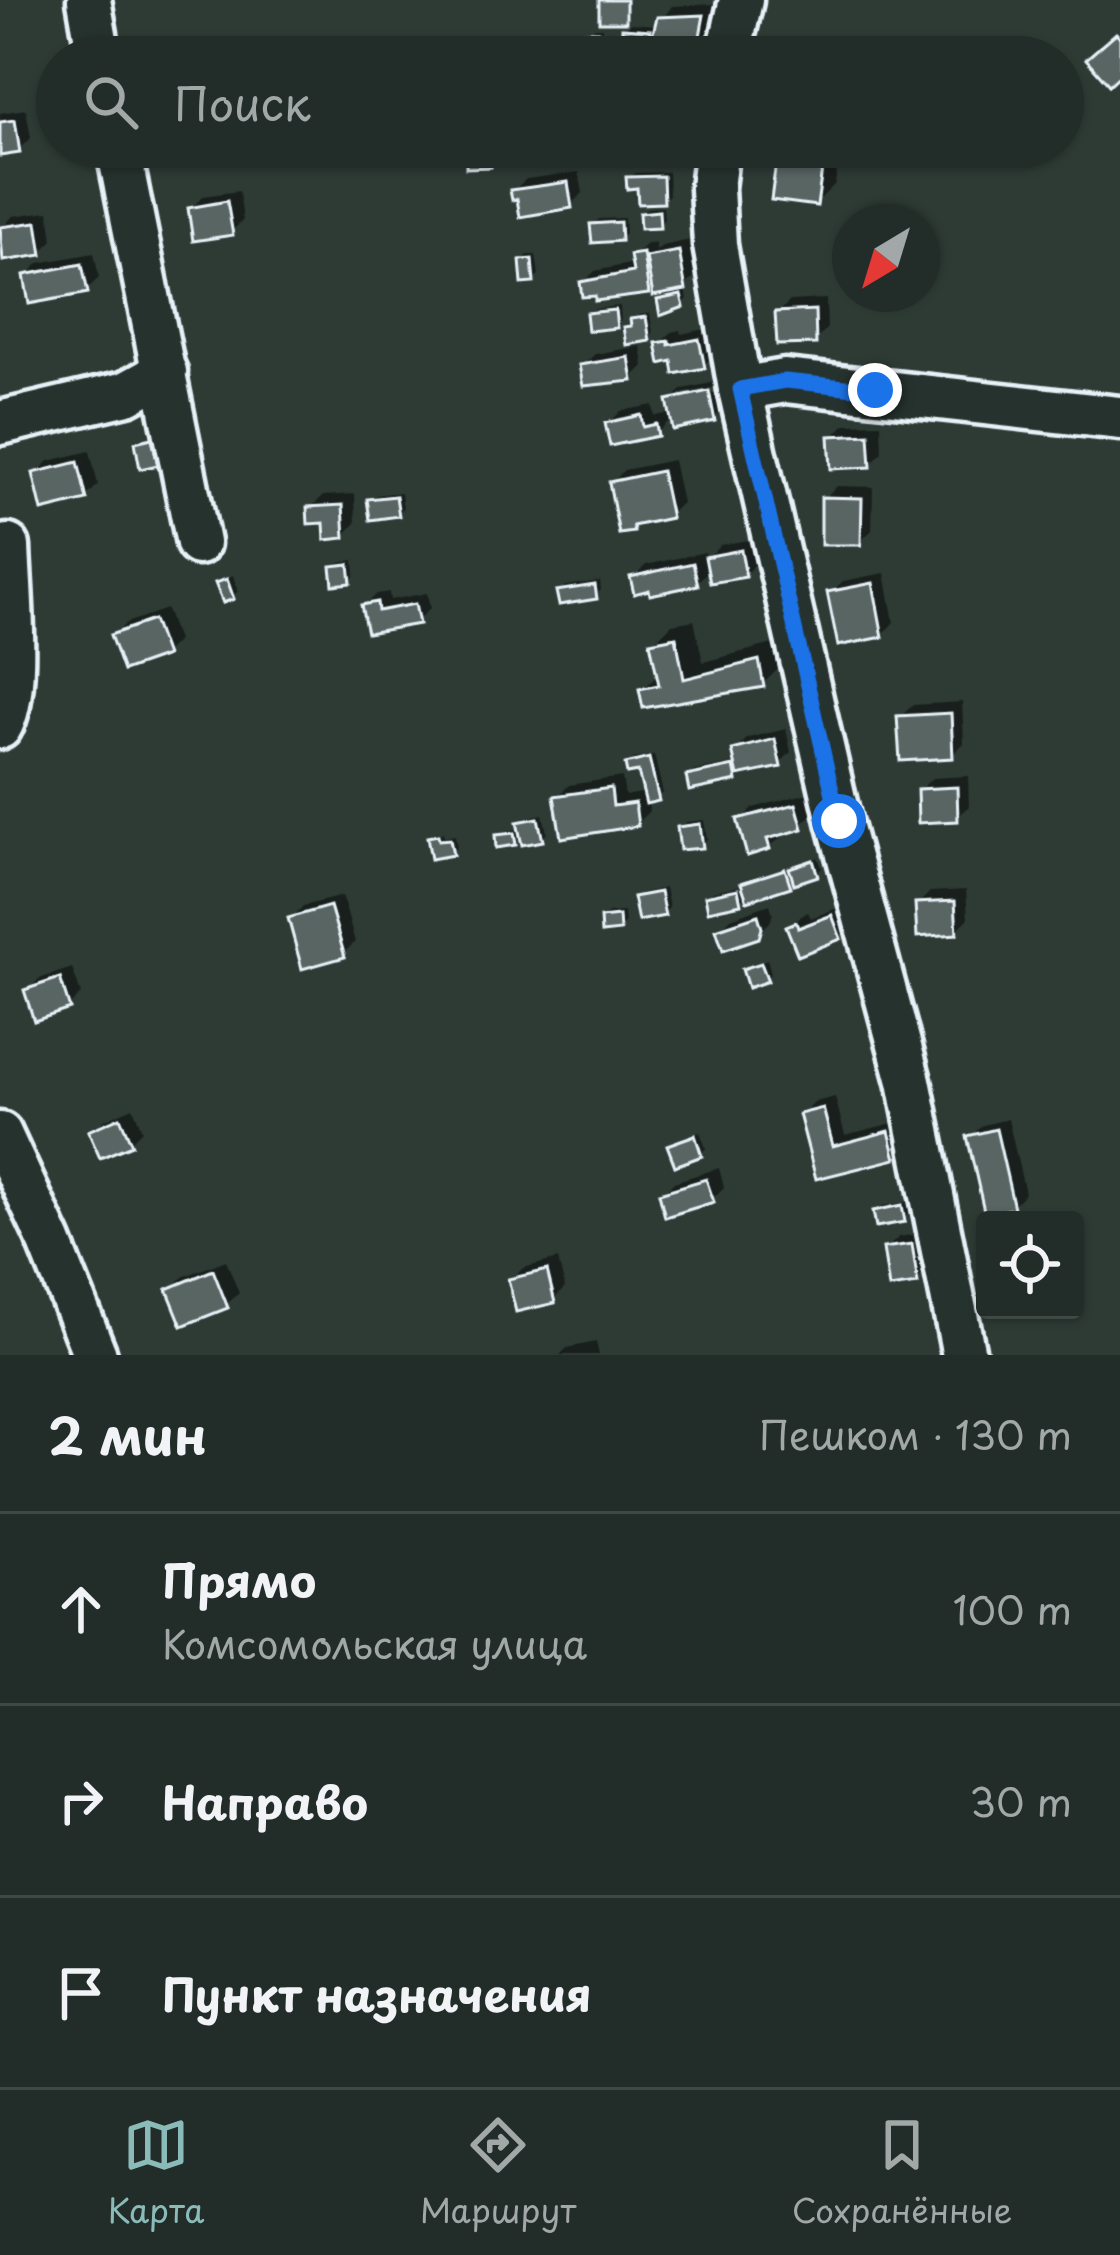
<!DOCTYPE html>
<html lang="ru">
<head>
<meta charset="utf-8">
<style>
	:root { --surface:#222c28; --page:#2e3834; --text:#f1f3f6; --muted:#a2a7a8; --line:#3f4845; --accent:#8bbbb9 }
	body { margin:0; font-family:"Playpen Sans",sans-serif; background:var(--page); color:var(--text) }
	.controls { position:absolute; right:36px; bottom:36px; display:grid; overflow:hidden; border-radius:12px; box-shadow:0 3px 9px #0004 }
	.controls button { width:108px; height:108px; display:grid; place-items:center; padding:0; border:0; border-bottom:3px solid var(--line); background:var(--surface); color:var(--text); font:60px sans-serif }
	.compass { position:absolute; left:832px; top:204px; width:108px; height:108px; border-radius:50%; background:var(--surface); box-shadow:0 3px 9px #0004; rotate:218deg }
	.stop { position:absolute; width:36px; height:36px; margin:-27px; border:9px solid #1a73e8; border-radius:50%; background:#fff }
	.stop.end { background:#1a73e8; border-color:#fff; box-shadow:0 3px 12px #0008 }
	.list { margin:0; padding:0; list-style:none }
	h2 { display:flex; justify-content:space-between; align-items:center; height:156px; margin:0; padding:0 48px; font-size:51px }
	h2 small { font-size:39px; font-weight:400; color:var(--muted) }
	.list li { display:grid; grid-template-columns:78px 1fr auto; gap:36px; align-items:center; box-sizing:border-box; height:192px; padding:0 48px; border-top:3px solid var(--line) }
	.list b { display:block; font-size:45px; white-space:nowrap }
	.list p { margin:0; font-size:39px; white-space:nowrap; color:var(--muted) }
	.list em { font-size:39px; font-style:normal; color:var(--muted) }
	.icon { flex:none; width:66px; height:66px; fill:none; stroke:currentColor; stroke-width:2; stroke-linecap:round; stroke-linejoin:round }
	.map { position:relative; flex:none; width:1120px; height:1355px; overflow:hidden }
	.search { position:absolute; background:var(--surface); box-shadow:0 3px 9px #0004; left:36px; right:36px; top:36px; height:132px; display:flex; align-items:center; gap:30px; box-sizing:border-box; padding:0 42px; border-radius:66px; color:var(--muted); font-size:45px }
	.sheet { height:732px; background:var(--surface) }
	nav { display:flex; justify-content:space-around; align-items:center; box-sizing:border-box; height:168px; border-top:3px solid var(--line); background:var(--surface); font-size:33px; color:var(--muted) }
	nav a { display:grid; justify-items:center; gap:6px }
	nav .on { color:var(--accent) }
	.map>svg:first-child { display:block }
	.shadow { fill:#0007 }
	.building { fill:#596563; stroke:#e8f1f8; stroke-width:3 }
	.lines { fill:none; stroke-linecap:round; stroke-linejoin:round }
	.minor-casing { stroke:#e8f1f8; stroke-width:51 }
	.minor { stroke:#26332d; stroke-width:42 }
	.route { stroke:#1a73e8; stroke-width:15 }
</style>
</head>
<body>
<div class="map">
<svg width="1120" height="1355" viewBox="0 0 1120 1355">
	<rect width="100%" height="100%" fill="#2e3b35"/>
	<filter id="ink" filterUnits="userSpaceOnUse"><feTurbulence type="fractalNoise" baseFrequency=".00833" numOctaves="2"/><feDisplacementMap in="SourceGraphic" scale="24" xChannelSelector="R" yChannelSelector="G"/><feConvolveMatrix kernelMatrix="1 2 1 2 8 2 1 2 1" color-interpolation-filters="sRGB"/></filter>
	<g filter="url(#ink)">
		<g class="shadow">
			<polygon points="714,4 707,44 694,57 650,46 620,47 616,51 603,45 609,40 625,40 625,29 631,23 658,25 672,6"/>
			<polygon points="595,27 602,27 602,39 597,44 590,32"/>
			<polygon points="26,109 31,138 18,150 0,153 0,113"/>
			<polygon points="469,147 502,147 502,152 490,164"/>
			<polygon points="781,147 840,147 835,184 816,203"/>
			<polygon points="579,172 583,193 570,206 513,191 526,179"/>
			<polygon points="668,172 669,195 663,200 629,178 635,173"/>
			<polygon points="239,191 243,220 231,232 191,209 203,196"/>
			<polygon points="663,207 664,219 659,225 642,214 647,208"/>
			<polygon points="49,211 53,240 41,252 1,229 13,216"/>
			<polygon points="624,218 625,233 620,239 593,225 599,219"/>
			<polygon points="690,240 697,274 678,293 686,291 688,299 682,304 660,301 672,289 654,284 648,291 583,283 595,271 634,263 633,256 646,244 655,243 656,251 662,246"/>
			<polygon points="94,253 99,278 86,290 27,276 39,263"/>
			<polygon points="528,255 536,255 539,275 533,280 523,261"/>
			<polygon points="826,299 827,328 815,341 778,313 790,301"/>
			<polygon points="620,306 621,320 615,325 590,314 595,309"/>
			<polygon points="650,313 653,333 648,338 627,328 639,315"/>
			<polygon points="711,328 716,353 704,365 674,358 659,344 672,332 680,330 681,334"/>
			<polygon points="641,346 644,366 632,378 582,366 595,354"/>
			<polygon points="721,381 722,386 680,394 680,401 723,391 726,406 714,418 674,416 657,433 608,424 621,411 653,405 655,416 673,413 670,401 683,389"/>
			<polygon points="881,423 882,452 870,465 833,437 845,424"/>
			<polygon points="157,434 162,457 156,462 138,443"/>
			<polygon points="90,451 98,485 86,497 36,474 49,461"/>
			<polygon points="673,460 682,503 669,515 640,521 632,529 612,483 624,470"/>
			<polygon points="837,486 873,487 872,530 860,542 824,499"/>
			<polygon points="401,492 403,508 398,513 370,500 376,495"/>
			<polygon points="355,494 356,523 344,536 310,509 323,496"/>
			<polygon points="753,539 757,562 745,574 710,569 697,582 633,578 646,565 705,552 707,559 720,545"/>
			<polygon points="354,560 355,575 350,580 334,567 340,562"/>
			<polygon points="885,573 894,622 882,635 831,593 843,581"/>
			<polygon points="233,575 238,591 233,596 219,583"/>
			<polygon points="600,581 601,590 596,596 560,592 565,586"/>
			<polygon points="389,592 390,600 427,593 430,608 417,621 369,630 364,606 377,594"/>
			<polygon points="166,609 177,641 165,653 114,636 126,623"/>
			<polygon points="694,620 703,662 777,643 782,665 763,684 642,690 660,673 653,643 672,624"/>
			<polygon points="962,702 964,743 952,755 900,717 913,705"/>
			<polygon points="786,729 791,752 779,764 741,773 735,779 689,777 694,771 738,763 735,750 748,738"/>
			<polygon points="654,755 663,793 648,800 649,811 637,823 557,797 569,785 622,777 625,796 646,792 641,768 628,765 633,759"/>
			<polygon points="968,776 969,806 957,818 920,790 932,778"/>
			<polygon points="808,793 814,814 769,847 741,820 753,808"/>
			<polygon points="543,814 547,833 542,838 522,834 514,843 498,836 503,831 521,829 520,823 525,818"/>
			<polygon points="704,820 707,839 701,845 681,828 686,822"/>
			<polygon points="443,832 444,837 455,835 457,847 452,852 430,838"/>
			<polygon points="818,857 822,868 817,873 795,878 789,884 748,893 739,901 708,897 713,891 744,885 750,879 790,866 792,870"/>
			<polygon points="665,888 669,908 663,913 636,898 641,893"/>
			<polygon points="966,890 968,919 956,931 918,904 930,892"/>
			<polygon points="342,896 355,942 343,954 291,919 303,906"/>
			<polygon points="770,904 773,914 770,922 757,935 719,930 731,918"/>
			<polygon points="845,905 852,924 840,937 790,927 802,915 808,912 811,918"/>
			<polygon points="624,912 625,923 619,928 603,919 608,913"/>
			<polygon points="767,959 771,973 766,979 745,970"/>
			<polygon points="72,968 81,994 69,1006 27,991 39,979"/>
			<polygon points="835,1097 845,1135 901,1121 906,1144 894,1156 818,1176 802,1115 815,1102"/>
			<polygon points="133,1107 142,1130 130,1142 92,1132 104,1120"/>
			<polygon points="1008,1119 1025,1193 1012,1206 970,1137 983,1125"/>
			<polygon points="700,1132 706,1148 701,1154 671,1146"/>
			<polygon points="719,1168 724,1187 712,1199 662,1194 674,1182"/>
			<polygon points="907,1202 909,1213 904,1219 876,1212 882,1206"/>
			<polygon points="924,1233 929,1269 916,1281 886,1249 899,1237"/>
			<polygon points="558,1259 565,1288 553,1300 511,1280 523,1268"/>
			<polygon points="226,1260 239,1293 226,1305 170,1290 183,1277"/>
			<polygon points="596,1342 599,1355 560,1355 567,1348"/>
		</g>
		<g class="building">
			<rect x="599" y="0" width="27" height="22"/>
			<polygon points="704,15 696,57 649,49 657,17"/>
			<polygon points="622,28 650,30 648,52 621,50"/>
			<polygon points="587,31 598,31 598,47 586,47"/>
			<polygon points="1116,33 1120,37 1120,75 1109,85 1086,59"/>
			<polygon points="601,44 618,44 617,54 600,53"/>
			<polygon points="15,120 20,153 0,156 0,122"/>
			<polygon points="466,147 490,147 491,167 466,168"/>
			<polygon points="778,147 825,147 817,206 771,200"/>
			<polygon points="663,176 664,203 638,204 637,188 627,189 626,177"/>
			<polygon points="568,182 572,208 520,217 517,199 512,200 510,190"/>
			<polygon points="227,201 233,235 193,241 188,208"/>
			<polygon points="659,211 660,228 640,229 639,213"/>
			<polygon points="37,222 42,255 3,261 0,227"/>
			<polygon points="620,222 621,241 592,243 590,224"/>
			<polygon points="679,251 686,290 653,296 646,257"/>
			<polygon points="643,253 649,294 595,301 595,296 582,297 580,282 633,272 630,255"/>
			<polygon points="532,259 534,283 522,284 520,260"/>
			<polygon points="82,264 88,293 29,304 24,275"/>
			<polygon points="681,295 684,307 660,316 657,300"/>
			<polygon points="615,310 617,328 588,331 586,313"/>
			<polygon points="815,310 816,344 777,345 775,312"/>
			<polygon points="646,317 650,341 626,345 623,327 631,326 630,319"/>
			<polygon points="699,339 705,368 674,374 672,361 660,364 656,343 669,341 669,345"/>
			<polygon points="629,357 633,381 583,386 579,365"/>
			<polygon points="709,391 715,421 673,430 667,400"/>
			<polygon points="641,415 643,427 656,424 658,436 610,446 605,423"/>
			<polygon points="869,434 871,467 831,469 829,436"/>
			<polygon points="152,438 158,465 140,469 135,442"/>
			<polygon points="78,462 87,500 42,511 33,473"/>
			<polygon points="661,471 671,518 633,526 634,532 619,534 609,482"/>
			<polygon points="396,496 399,516 370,520 367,499"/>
			<polygon points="821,497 862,498 861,545 821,545"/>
			<polygon points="343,505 345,538 325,540 324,523 308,524 307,507"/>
			<polygon points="741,550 746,577 710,583 705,557"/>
			<polygon points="693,563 698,585 650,595 649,590 634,594 630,577"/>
			<polygon points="349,564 351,583 333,585 331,566"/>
			<polygon points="227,579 234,599 223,603 215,583"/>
			<polygon points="873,583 883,637 838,646 827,592"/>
			<polygon points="595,585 597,599 559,605 556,591"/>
			<polygon points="377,602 378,611 415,604 419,624 367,633 361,605"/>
			<polygon points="153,620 166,656 123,671 110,635"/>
			<polygon points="676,637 684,679 759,660 764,687 643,708 639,689 659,685 650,642"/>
			<polygon points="951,713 953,758 900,761 897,716"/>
			<polygon points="775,739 781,767 738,776 732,750"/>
			<polygon points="649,758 659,801 646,804 638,772 627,774 625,764"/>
			<polygon points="734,766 737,781 689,791 686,776"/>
			<polygon points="957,787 958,821 918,823 917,789"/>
			<polygon points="611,788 613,806 635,803 638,826 561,838 554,796"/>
			<polygon points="796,804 803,829 767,839 770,849 747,856 737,819"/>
			<polygon points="538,818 543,841 522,845 517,822"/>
			<polygon points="700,824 703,848 680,850 677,827"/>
			<polygon points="514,833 516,845 496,848 495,835"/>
			<polygon points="438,835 439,840 450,839 453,855 431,859 427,837"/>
			<polygon points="813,860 818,876 794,884 789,868"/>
			<polygon points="785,869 791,887 747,901 741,883"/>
			<polygon points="738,889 741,904 708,911 705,896"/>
			<polygon points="660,892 665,916 638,921 633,897"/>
			<polygon points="955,901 957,934 917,937 915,903"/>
			<polygon points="330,906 345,957 302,969 288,918"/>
			<polygon points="758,915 762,928 759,938 723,950 716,929"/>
			<polygon points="832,915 841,939 798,956 786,926 796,922 798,928"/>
			<polygon points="619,916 620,931 601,933 600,918"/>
			<polygon points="761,963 768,981 748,988 742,969"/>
			<polygon points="60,978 70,1009 34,1021 24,990"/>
			<polygon points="823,1108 833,1146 889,1131 896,1159 816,1179 799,1114"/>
			<polygon points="120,1117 132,1145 100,1158 88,1131"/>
			<polygon points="996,1129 1014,1208 985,1215 967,1136"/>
			<polygon points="695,1135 702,1156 675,1166 667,1145"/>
			<polygon points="706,1179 714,1202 665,1217 659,1193"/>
			<polygon points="902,1205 905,1222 876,1227 873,1211"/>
			<polygon points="912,1244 918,1284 889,1288 883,1248"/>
			<polygon points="213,1270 228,1308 182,1326 167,1289"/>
			<polygon points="547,1270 555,1303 516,1312 508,1279"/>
		</g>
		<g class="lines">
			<defs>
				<g id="minor">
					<polyline points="89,0 99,57"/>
					<polyline points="728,57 741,0"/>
					<polyline points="118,147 198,543"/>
					<polyline points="717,147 712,188 715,245 740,389 839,821 909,1081 964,1355"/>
					<polyline points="740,389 785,381 1120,418"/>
					<polyline points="0,423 127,393 165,372"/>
					<path d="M 0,727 C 21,694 9,588 8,546"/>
					<polyline points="0,1134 50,1242 95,1355"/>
				</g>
			</defs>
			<use href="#minor" class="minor-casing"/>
			<use href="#minor" class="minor"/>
		</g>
	</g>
	<g class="lines" filter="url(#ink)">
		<polyline class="route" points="839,821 740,389 785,381 875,390"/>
	</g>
</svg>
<div class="controls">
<button><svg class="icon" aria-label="locate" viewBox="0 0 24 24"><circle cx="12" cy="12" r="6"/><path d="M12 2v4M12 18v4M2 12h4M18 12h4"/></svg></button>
</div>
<svg class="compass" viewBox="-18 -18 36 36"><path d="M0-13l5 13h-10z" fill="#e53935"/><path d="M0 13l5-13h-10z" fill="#a2a7a8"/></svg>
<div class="stop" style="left:839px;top:821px"></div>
<div class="stop end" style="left:875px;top:390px"></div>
<div class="search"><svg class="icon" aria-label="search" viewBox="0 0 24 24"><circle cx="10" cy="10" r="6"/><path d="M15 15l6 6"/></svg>Поиск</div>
</div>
<section class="sheet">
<h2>2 мин<small>Пешком · 130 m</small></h2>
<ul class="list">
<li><svg class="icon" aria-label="ahead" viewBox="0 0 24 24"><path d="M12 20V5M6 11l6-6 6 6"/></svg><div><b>Прямо</b><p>Комсомольская улица</p></div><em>100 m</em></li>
<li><svg class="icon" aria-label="right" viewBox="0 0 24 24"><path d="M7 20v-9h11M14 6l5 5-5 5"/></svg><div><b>Направо</b></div><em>30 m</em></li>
<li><svg class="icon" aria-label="arrive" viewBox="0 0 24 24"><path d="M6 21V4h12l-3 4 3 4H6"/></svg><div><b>Пункт назначения</b></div></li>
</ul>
</section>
<nav>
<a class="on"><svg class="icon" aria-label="map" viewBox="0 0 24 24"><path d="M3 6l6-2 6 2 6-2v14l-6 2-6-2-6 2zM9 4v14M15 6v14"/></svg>Карта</a>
<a><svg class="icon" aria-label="directions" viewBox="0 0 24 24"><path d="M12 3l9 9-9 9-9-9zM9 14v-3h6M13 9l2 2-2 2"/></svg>Маршрут</a>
<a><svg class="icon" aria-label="saved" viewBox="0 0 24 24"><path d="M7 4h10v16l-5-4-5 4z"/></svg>Сохранённые</a>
</nav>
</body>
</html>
